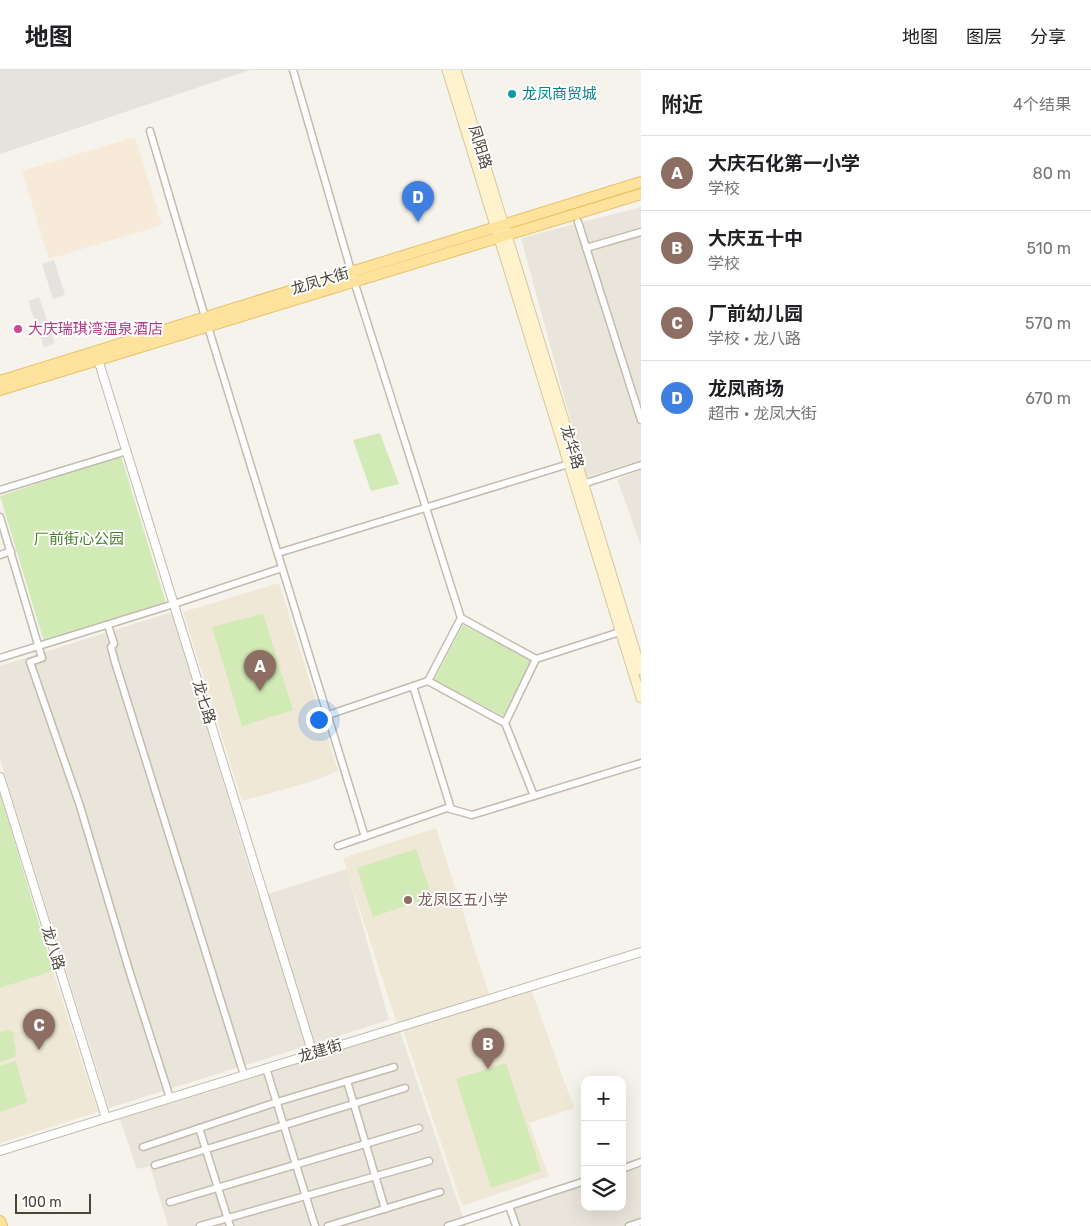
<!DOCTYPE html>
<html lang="zh">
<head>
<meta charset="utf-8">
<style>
	:root { --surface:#fff; --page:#f2f2f2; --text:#202124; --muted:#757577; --line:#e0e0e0; --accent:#fc3f1d }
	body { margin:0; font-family:Rubik,"Noto Sans SC",sans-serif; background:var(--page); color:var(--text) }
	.controls { position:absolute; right:15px; bottom:15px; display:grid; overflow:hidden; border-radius:10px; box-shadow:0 5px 20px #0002 }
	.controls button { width:45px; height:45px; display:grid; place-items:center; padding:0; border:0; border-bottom:1px solid var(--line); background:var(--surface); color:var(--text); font:25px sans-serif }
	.scale { position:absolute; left:15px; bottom:12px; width:76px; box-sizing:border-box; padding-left:5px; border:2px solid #4b4439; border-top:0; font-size:14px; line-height:18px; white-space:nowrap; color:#4b4439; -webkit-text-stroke:4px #fff; paint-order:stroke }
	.you { position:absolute; left:318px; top:649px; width:18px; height:18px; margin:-12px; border:4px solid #fff; border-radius:50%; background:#1a73e8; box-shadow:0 0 0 8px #1a73e833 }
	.badge { display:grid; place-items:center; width:32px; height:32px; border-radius:50%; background:var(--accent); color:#fff; font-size:16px; font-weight:700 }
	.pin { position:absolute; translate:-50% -41px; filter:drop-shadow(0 1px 2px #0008) }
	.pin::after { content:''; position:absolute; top:26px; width:18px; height:15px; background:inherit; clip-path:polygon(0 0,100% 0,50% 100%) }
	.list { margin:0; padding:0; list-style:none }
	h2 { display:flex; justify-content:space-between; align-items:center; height:65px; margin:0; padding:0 20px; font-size:21px }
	h2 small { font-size:16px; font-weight:400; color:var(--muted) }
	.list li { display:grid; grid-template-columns:32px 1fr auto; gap:15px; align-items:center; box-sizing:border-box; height:75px; padding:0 20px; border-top:1px solid var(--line) }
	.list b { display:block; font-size:19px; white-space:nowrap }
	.list p { margin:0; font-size:16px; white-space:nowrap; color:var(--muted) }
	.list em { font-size:16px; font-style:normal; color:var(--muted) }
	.icon { flex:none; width:28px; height:28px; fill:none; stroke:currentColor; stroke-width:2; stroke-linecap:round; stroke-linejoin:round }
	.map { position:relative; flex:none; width:641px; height:1156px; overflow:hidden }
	header { display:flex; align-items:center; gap:30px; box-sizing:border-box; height:70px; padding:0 25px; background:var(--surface); border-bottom:1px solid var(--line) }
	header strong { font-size:24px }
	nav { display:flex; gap:28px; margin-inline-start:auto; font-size:18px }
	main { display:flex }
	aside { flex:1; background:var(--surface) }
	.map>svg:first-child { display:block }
	.residential { fill:#eae5da }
	.commercial { fill:#f7ead8 }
	.industrial { fill:#e6e2dd }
	.education { fill:#efe8d6 }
	.green { fill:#d2eab5 }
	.parking { fill:#e5e3e0 }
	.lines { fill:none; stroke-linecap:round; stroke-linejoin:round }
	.minor-casing { stroke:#c2bbae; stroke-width:9 }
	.tertiary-casing { stroke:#c2bbae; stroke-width:10 }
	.secondary-casing { stroke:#d6c79b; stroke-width:11 }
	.primary-casing { stroke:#e6c16a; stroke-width:12 }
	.minor { stroke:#fff; stroke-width:6 }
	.tertiary { stroke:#fff; stroke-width:8 }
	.secondary { stroke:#fff3cd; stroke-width:9 }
	.primary { stroke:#ffe39c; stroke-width:10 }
	.culture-dot { fill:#0f9aa8; stroke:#fff; stroke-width:2 }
	.hotel-dot { fill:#d1479c; stroke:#fff; stroke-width:2 }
	.education-dot { fill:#8d6e63; stroke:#fff; stroke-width:2 }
	.labels { text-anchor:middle; stroke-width:4; stroke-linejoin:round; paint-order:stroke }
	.culture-label { font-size:15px; fill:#0d838f; stroke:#fff; text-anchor:start }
	.street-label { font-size:15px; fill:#4b4439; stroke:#fff }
	.hotel-label { font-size:15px; fill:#b23c85; stroke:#fff; text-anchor:start }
	.park-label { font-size:15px; fill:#4a7f2a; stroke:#fff }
	.education-label { font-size:15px; fill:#785e54; stroke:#fff; text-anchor:start }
</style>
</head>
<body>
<header>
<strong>地图</strong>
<nav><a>地图</a><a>图层</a><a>分享</a></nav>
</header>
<main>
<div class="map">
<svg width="641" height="1156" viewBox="0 0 641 1156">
	<rect width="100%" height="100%" fill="#f6f3ec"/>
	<g class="residential">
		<polygon points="641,137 641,390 586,407 521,168"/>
		<polygon points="641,400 641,476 617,409"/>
		<polygon points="172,542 258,827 347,799 389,950 109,1038 0,689 0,596"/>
		<polygon points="400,961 466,1156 168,1156 150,1096 137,1099 120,1049"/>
		<polygon points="641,1098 641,1156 513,1156 507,1137 585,1114 585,1137 622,1137 622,1103"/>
	</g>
	<polygon class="commercial" points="135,67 162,155 49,189 22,101"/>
	<polygon class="industrial" points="0,0 250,0 0,84"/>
	<g class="education">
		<polygon points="279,513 338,701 310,712 242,731 183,542"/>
		<polygon points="436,758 490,927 398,957 343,788"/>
		<polygon points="53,901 98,1042 0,1073 0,918"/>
		<polygon points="531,919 574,1038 529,1053 549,1106 462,1136 403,960"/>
	</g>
	<g class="green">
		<polygon points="380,363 399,414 371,421 353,370"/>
		<polygon points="121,386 166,533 44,572 0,426"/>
		<polygon points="263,544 293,640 242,656 212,557"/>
		<polygon points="463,555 532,591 503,646 434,610"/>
		<polygon points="0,723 53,901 0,918"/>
		<polygon points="416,779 432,827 373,847 357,798"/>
		<path d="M 9,960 L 14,964 C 13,974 18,976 15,987 L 0,992 L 0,962 Z"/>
		<polygon points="16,991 27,1032 0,1042 0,996"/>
		<polygon points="506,993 541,1101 491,1118 456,1009"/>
	</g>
	<g class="parking">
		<polygon points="54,190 65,225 53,229 42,194"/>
		<polygon points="39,227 55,273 44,277 28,231"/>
	</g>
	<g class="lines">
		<defs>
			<g id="minor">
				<polyline points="293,0 354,211 461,548 536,589 505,653 428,611 461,548"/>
				<polyline points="150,61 205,247 365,767"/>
				<polyline points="578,152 641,350"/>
				<polyline points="586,178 641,162"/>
				<polyline points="583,414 641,395"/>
				<polyline points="0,420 127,381"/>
				<polyline points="0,447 42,588 30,592 80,736 129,900 170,1028"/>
				<polyline points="278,483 572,393"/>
				<polyline points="0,485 11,481"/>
				<polyline points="108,555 114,574 111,577 115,592 244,1005"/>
				<polyline points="0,588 174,534 282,498"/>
				<polyline points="536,589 623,561"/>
				<polyline points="413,616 451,739"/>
				<polyline points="328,645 428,611"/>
				<polyline points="505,653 534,726"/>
				<polyline points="338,776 447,738 472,745 641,693"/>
				<polyline points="266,998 315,1156"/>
				<polyline points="347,1011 385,1139"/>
				<polyline points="199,1058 230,1156"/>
				<polyline points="143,1077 277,1032 394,997"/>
				<polyline points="155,1095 405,1018"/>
				<polyline points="622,1099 641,1092"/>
				<polyline points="170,1132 419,1058"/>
				<polyline points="509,1136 516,1156"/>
				<polyline points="200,1156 429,1091"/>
				<polyline points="328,1156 440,1122"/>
				<polyline points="448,1156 585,1111"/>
				<polyline points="629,1156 641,1152"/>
			</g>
			<g id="tertiary">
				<polyline points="97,286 313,984"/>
				<polyline points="0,707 106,1048"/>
				<polyline points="0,1081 641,882"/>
			</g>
			<g id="secondary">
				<polyline points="447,0 641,628"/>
				<polyline points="456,0 641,600"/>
			</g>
			<g id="primary">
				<polyline points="0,311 641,112"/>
				<polyline points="0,320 641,124"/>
				<polyline points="0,1151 2,1156"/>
			</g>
		</defs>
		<use href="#minor" class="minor-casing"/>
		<use href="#tertiary" class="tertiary-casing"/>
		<use href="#secondary" class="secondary-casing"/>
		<use href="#primary" class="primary-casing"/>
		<use href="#minor" class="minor"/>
		<use href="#tertiary" class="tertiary"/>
		<use href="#secondary" class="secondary"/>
		<use href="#primary" class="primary"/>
	</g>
	<circle class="culture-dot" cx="512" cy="24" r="5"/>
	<circle class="hotel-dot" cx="18" cy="259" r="5"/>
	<circle class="education-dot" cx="408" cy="830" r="5"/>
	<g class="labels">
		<g class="culture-label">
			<text x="522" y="29">龙凤商贸城</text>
		</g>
		<g class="street-label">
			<text transform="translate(480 77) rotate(73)" y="5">凤阳路</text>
			<text transform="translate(320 211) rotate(-17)" y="5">龙凤大街</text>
			<text transform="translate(572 377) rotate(73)" y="5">龙华路</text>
			<text transform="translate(204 632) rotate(73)" y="5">龙七路</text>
			<text transform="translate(53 878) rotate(73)" y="5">龙八路</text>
			<text transform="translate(320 981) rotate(-17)" y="5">龙建街</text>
		</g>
		<g class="hotel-label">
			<text x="28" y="264">大庆瑞琪湾温泉酒店</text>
		</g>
		<g class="park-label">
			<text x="79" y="474">厂前街心公园</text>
		</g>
		<g class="education-label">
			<text x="418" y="835">龙凤区五小学</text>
		</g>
	</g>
</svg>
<div class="controls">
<button>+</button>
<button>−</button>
<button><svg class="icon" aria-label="layers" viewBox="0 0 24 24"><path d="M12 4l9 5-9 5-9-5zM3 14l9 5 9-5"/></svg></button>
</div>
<div class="scale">100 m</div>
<div class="you"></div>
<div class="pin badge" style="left:260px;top:621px;background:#8d6e63">A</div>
<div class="pin badge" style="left:488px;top:999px;background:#8d6e63">B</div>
<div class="pin badge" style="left:39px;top:980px;background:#8d6e63">C</div>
<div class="pin badge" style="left:418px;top:152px;background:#3f7fe0">D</div>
</div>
<aside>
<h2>附近<small>4个结果</small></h2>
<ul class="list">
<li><span class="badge" style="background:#8d6e63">A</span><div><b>大庆石化第一小学</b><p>学校</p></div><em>80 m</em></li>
<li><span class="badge" style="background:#8d6e63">B</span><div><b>大庆五十中</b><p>学校</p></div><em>510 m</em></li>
<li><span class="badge" style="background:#8d6e63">C</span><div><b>厂前幼儿园</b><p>学校 · 龙八路</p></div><em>570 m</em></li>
<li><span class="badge" style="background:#3f7fe0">D</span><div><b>龙凤商场</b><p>超市 · 龙凤大街</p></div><em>670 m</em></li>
</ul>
</aside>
</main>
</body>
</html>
